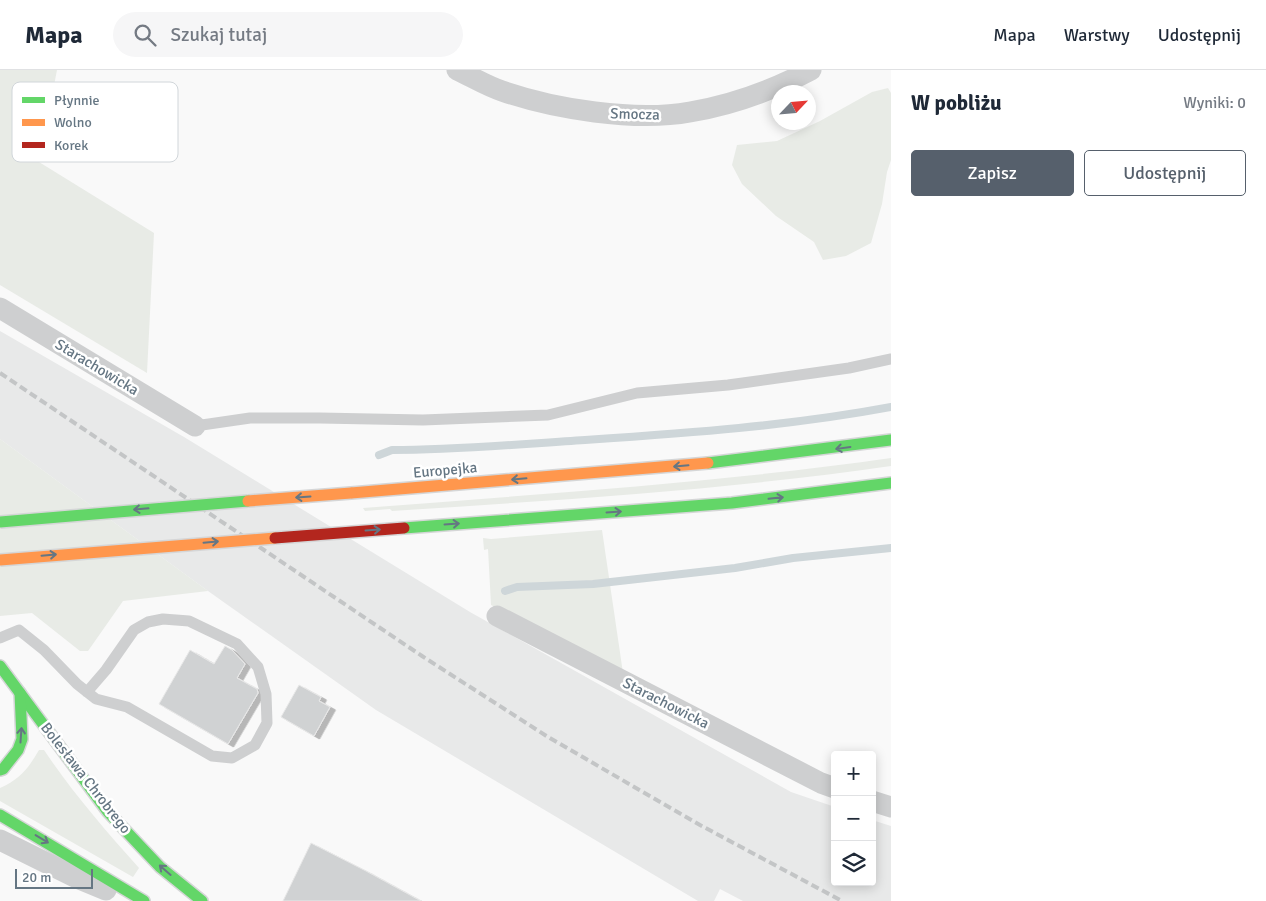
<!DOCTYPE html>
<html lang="pl">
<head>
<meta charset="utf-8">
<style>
	:root { --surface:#fff; --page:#f6f6f7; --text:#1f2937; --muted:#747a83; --line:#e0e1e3; --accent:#56606c }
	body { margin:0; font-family:Signika,sans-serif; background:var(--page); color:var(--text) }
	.controls { position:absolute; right:15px; bottom:15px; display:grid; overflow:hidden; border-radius:5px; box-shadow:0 2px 12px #0003 }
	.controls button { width:45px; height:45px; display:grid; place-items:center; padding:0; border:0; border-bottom:1px solid var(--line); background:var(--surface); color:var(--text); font:25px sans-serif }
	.compass { position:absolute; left:771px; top:15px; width:45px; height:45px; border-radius:50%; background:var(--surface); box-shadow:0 2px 12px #0003; rotate:64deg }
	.scale { position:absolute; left:15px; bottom:12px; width:78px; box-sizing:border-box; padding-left:5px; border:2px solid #657683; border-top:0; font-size:14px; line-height:18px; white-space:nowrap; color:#657683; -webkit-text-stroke:4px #fff; paint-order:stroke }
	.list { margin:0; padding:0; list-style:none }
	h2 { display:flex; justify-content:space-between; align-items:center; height:65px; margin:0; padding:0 20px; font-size:21px }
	h2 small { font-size:16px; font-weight:400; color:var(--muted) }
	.actions { display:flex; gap:10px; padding:15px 20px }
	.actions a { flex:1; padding:11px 0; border:1px solid var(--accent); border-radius:5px; text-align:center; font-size:18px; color:var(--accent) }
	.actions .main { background:var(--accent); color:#fff }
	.icon { flex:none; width:28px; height:28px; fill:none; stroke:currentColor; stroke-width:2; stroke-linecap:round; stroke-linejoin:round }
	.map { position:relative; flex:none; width:891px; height:831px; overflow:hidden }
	header { display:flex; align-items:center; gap:30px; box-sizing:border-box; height:70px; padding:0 25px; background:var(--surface); border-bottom:1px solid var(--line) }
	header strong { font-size:24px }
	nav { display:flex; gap:28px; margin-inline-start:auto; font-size:18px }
	.search { width:350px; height:45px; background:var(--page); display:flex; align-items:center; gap:12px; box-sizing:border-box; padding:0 18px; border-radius:28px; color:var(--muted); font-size:19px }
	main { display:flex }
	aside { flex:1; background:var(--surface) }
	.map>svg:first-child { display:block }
	.built { fill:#e8e9e9 }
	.green { fill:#e8ebe6 }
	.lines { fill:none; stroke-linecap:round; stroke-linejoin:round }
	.stream { stroke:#ced6d9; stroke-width:8 }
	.building { fill:#d0d2d3; stroke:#e8e8e8; filter:url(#shadow) }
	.fast-casing { stroke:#d5d6d7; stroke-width:14 }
	.slow-casing { stroke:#d5d6d7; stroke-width:14 }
	.lane { stroke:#cecfd0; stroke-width:11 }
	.street { stroke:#cecfd0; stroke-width:21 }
	.fast { stroke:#63d668; stroke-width:11 }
	.slow { stroke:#ff974d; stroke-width:11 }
	.rail { stroke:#c3c5c6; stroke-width:4; stroke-dasharray:8 4; stroke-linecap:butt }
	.fast-bridge-casing { stroke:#d5d6d7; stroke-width:14; stroke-linecap:butt }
	.slow-bridge-casing { stroke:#d5d6d7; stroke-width:14; stroke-linecap:butt }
	.jam-bridge-casing { stroke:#d5d6d7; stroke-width:14; stroke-linecap:butt }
	.fast-bridge { stroke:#63d668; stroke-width:11 }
	.slow-bridge { stroke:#ff974d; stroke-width:11 }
	.jam-bridge { stroke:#b3261e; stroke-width:11 }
	.oneway { stroke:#657683 }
	.labels { text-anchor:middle; stroke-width:5; stroke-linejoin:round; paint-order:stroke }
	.street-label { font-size:15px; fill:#657683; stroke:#fff }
	.key { fill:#fff; stroke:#d1d6da; stroke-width:1 }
	.key-label { font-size:14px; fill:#657683 }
</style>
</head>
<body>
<header>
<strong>Mapa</strong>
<div class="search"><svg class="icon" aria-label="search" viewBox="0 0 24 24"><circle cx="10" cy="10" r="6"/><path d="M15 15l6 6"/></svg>Szukaj tutaj</div>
<nav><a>Mapa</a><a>Warstwy</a><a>Udostępnij</a></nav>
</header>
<main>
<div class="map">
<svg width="891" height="831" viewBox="0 0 891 831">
	<defs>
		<filter id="shadow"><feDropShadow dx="5.5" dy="3" stdDeviation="0" flood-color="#0004"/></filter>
	</defs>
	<rect width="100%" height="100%" fill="#f9f9f9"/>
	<polygon class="built" points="0,261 184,367 470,542 791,722 835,737 835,812 872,812 872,750 891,756 891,831 743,831 720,819 714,831 698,831 376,640 208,521 0,369"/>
	<g class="green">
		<polygon points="0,0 57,0 39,92 154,163 147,303 0,215"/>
		<polygon points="888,18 891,23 891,90 887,102 882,134 871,173 846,186 823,190 814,172 776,146 742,114 732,95 737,75 777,71 820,51 872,22"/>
		<polygon points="0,369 208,521 123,531 88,581 80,581 32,543 0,546"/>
		<path d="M 891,388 L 891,396 C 725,420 559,430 392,441 L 390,439 L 365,441 L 363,438 C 539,424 716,413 891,388 Z"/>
		<polygon points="602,460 623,603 491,535 488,479 484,480 483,468 491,469"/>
		<path d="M 39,680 L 44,680 C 72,722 105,760 139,798 L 133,807 L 0,731 L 0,718 C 20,709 28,699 39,680 Z"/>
	</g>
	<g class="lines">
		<g class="stream">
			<path d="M 379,385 L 392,380 C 456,380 521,374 585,370 C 688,363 790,356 891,337"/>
			<polyline points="505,521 517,517 593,514 735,498 793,488 891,478"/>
		</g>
	</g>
	<g class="building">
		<polygon points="225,576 232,580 245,594 237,608 257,619 258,623 228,674 159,634 190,580 214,594"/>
		<polygon points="299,615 321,627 319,631 330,637 314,666 281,647"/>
		<polygon points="311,773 366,801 421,831 283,831"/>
	</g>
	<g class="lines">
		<defs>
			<g id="fast">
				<polyline points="708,393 891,370"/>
				<polyline points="404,458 732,433 891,413"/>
				<polyline points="0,596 108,742 160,797 202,831"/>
				<polyline points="0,700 3,699 18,680 22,669 20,623"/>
				<polyline points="0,745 144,831"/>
			</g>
			<polyline id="slow" points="351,423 708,393"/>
		</defs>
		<use href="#fast" class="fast-casing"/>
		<use href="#slow" class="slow-casing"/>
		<g class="lane">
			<polyline points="195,356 250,348 320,348 423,350 548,345 637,323 728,315 849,298 891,289"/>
			<polyline points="0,568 19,560 44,580 77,614 96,629 127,637 212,686 232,688 255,675 267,653 266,624 258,597 237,574 189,551 163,549 148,552 134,560 106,600 87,622"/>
		</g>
		<g class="street">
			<path d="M 457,0 C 472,7 487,16 502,21 C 554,39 635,52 690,42 C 732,35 773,20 811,0"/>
			<polyline points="0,238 195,356"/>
			<polyline points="497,546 821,713 835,718"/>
			<polyline points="872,731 891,737"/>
			<polyline points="0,770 77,808 106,820"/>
		</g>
		<use href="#fast" class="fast"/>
		<use href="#slow" class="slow"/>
		<polyline class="rail" points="0,303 422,586 548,667 700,755 842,831"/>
		<defs>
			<polyline id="fast-bridge" points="0,452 248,431"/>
			<g id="slow-bridge">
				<polyline points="248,431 351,423"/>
				<polyline points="0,490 275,468"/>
			</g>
			<polyline id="jam-bridge" points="275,468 404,458"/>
		</defs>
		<use href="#fast-bridge" class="fast-bridge-casing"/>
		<use href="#slow-bridge" class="slow-bridge-casing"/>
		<use href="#jam-bridge" class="jam-bridge-casing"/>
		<use href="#fast-bridge" class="fast-bridge"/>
		<use href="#slow-bridge" class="slow-bridge"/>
		<use href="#jam-bridge" class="jam-bridge"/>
	</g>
	<defs><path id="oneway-shaft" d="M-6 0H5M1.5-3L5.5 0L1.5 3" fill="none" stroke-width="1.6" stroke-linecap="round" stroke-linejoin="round" transform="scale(1.25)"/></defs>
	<g class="oneway">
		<use href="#oneway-shaft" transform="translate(843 378) rotate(172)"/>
		<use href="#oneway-shaft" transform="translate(681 396) rotate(175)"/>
		<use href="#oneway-shaft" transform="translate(519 409) rotate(175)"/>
		<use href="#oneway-shaft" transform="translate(303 427) rotate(176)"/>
		<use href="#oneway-shaft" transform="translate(776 428) rotate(-6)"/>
		<use href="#oneway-shaft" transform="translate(141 439) rotate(175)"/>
		<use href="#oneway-shaft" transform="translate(614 442) rotate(-4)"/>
		<use href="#oneway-shaft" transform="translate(452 454) rotate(-4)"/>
		<use href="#oneway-shaft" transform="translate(373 460) rotate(-4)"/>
		<use href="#oneway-shaft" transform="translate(211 472) rotate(-5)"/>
		<use href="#oneway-shaft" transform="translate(49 485) rotate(-5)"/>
		<use href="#oneway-shaft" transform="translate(21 665) rotate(-86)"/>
		<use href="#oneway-shaft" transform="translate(42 769) rotate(31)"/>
		<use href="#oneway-shaft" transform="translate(165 800) rotate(-139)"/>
	</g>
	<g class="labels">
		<g class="street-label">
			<text transform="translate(635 44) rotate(2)" y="5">Smocza</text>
			<text transform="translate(97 297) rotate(31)" y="5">Starachowicka</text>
			<text transform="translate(445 400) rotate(-5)" y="5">Europejka</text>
			<text transform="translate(666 633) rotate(27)" y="5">Starachowicka</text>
			<text transform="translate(86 708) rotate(52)" y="5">Bolesława Chrobrego</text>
		</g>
	</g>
	<rect x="12" y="12" width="166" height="80" rx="8" class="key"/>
	<rect x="22" y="27" width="23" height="6" fill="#63d668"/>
	<rect x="22" y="49" width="23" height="7" fill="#ff974d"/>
	<rect x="22" y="72" width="23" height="6" fill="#b3261e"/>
	<g class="key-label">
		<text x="54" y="35">Płynnie</text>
		<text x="54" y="57">Wolno</text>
		<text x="54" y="80">Korek</text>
	</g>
</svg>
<div class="controls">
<button>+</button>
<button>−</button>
<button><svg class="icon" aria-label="layers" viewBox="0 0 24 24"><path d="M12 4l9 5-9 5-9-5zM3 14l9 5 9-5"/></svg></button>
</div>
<svg class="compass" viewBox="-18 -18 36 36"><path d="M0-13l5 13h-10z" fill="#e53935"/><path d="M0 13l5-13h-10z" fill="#747a83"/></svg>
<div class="scale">20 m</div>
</div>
<aside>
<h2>W pobliżu<small>Wyniki: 0</small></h2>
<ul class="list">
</ul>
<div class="actions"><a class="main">Zapisz</a><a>Udostępnij</a></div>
</aside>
</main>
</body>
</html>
